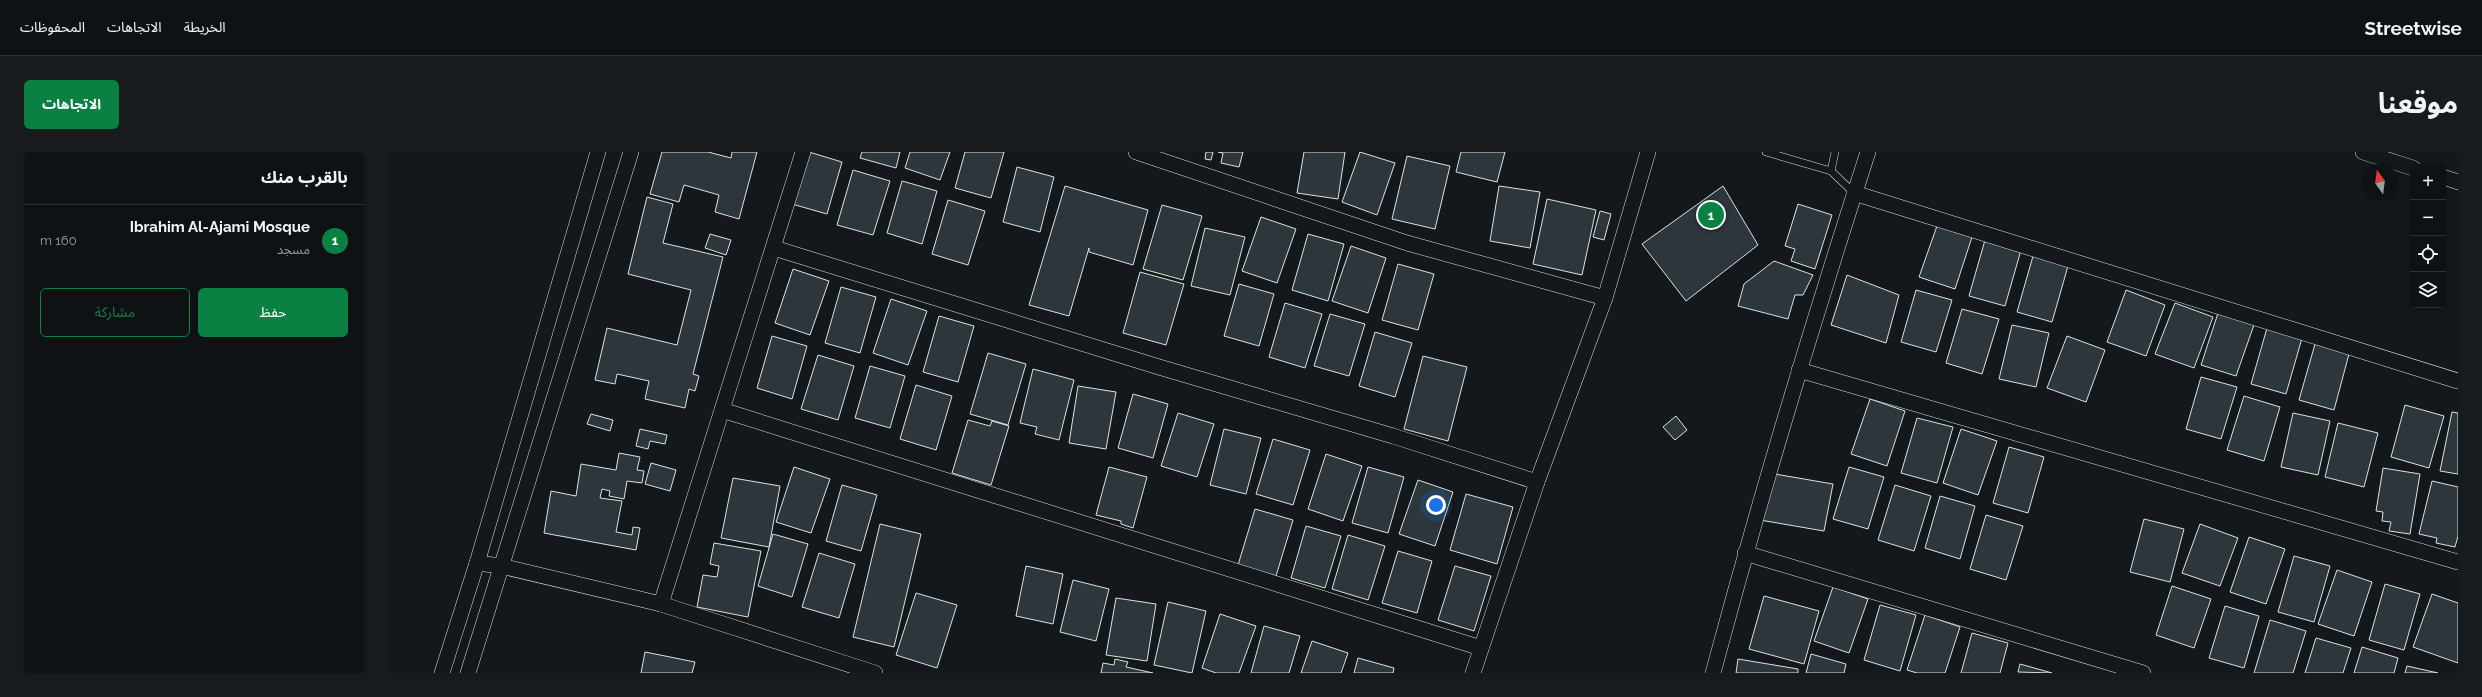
<!DOCTYPE html>
<html lang="ar">
<head>
<meta charset="utf-8">
<style>
	:root { --surface:#0f1215; --page:#181b1e; --text:#f1f3f6; --muted:#9b9ea0; --line:#2f3234; --accent:#0b8043 }
	body { margin:0; font-family:Raleway,"Noto Sans Arabic",sans-serif; background:var(--page); color:var(--text); direction:rtl }
	.controls { position:absolute; right:12px; top:12px; display:grid; overflow:hidden; border-radius:6px; box-shadow:0 1px 3px #0004 }
	.controls button { width:36px; height:36px; display:grid; place-items:center; padding:0; border:0; border-bottom:1px solid var(--line); background:var(--surface); color:var(--text); font:20px sans-serif }
	.compass { position:absolute; left:1974px; top:12px; width:36px; height:36px; border-radius:50%; background:var(--surface); box-shadow:0 1px 3px #0004; rotate:346deg }
	.you { position:absolute; left:1048px; top:353px; width:14px; height:14px; margin:-10px; border:3px solid #fff; border-radius:50%; background:#1a73e8; box-shadow:0 0 0 6px #1a73e833 }
	.badge { display:grid; place-items:center; width:26px; height:26px; border-radius:50%; background:var(--accent); color:#fff; font-size:13px; font-weight:700 }
	.pin { position:absolute; translate:-50% -50%; border:2px solid #fff; box-shadow:0 1px 4px #0006 }
	.list { margin:0; padding:0; list-style:none }
	h2 { display:flex; justify-content:space-between; align-items:center; height:52px; margin:0; padding:0 16px; font-size:17px }
	h2 small { font-size:13px; font-weight:400; color:var(--muted) }
	.list li { display:grid; grid-template-columns:26px 1fr auto; gap:12px; align-items:center; box-sizing:border-box; height:72px; padding:0 16px; border-top:1px solid var(--line) }
	.list b { display:block; font-size:15px; white-space:nowrap }
	.list p { margin:0; font-size:13px; white-space:nowrap; color:var(--muted) }
	.list em { font-size:13px; font-style:normal; color:var(--muted) }
	.actions { display:flex; gap:8px; padding:12px 16px }
	.actions a { flex:1; padding:9px 0; border:1px solid var(--accent); border-radius:6px; text-align:center; font-size:14px; color:var(--accent) }
	.actions .main { background:var(--accent); color:#fff }
	.icon { flex:none; width:22px; height:22px; fill:none; stroke:currentColor; stroke-width:2; stroke-linecap:round; stroke-linejoin:round }
	.map { position:relative; flex:none; width:2070px; height:521px; overflow:hidden; direction:ltr; border-radius:6px }
	header { display:flex; align-items:center; gap:24px; box-sizing:border-box; height:56px; padding:0 20px; background:var(--surface); border-bottom:1px solid var(--line) }
	header strong { font-size:19px }
	nav { display:flex; gap:22px; margin-inline-start:auto; font-size:14px }
	.intro { display:flex; align-items:center; justify-content:space-between; box-sizing:border-box; height:96px; padding:0 24px }
	h1 { margin:0; font-size:28px }
	.button { padding:10px 18px; border-radius:6px; background:var(--accent); color:#fff; font-size:14px; font-weight:700 }
	main { display:flex; gap:24px; padding:0 24px }
	aside { flex:1; background:var(--surface); border-radius:6px; box-shadow:0 1px 3px #0004 }
	.map>svg:first-child { display:block }
	.building { fill:#2c363c; stroke:#d8e6dc }
	.lines { fill:none; stroke-linecap:round; stroke-linejoin:round }
	.service-casing { stroke:#d8e6dc; stroke-width:8 }
	.minor-casing { stroke:#d8e6dc; stroke-width:16 }
	.service { stroke:#14181c; stroke-width:7 }
	.minor { stroke:#14181c; stroke-width:15 }
</style>
</head>
<body>
<header>
<strong>Streetwise</strong>
<nav><a>الخريطة</a><a>الاتجاهات</a><a>المحفوظات</a></nav>
</header>
<div class="intro"><h1>موقعنا</h1><a class="button">الاتجاهات</a></div>
<main>
<div class="map">
<svg width="2070" height="521" viewBox="0 0 2070 521">
	<rect width="100%" height="100%" fill="#14181c"/>
	<g class="building">
		<polygon points="274,0 320,0 343,6 344,0 369,0 351,67 327,60 331,43 296,33 291,50 262,42"/>
		<polygon points="421,0 454,10 439,62 404,52"/>
		<polygon points="474,0 512,0 508,16 472,6"/>
		<polygon points="522,0 562,0 552,28 517,16"/>
		<polygon points="577,0 616,0 603,46 567,36"/>
		<polygon points="818,0 825,0 823,8 817,7"/>
		<polygon points="830,0 855,0 851,15 833,11 835,1"/>
		<polygon points="916,0 957,0 950,47 909,41"/>
		<polygon points="972,0 1007,11 989,63 954,50"/>
		<polygon points="1073,0 1117,0 1109,30 1068,20"/>
		<polygon points="1019,4 1062,14 1047,77 1004,67"/>
		<polygon points="629,15 666,25 652,80 615,70"/>
		<polygon points="465,18 502,29 485,83 449,73"/>
		<polygon points="514,29 549,39 534,92 499,81"/>
		<polygon points="677,34 760,58 745,113 701,100 701,96 681,164 641,153"/>
		<polygon points="1111,34 1152,40 1142,96 1102,89"/>
		<polygon points="1335,34 1370,93 1298,149 1254,92"/>
		<polygon points="259,45 285,52 275,91 335,105 305,222 311,224 307,239 301,237 297,256 257,247 261,229 229,222 227,232 207,228 219,176 289,193 303,138 240,122"/>
		<polygon points="1159,47 1208,58 1194,123 1145,112"/>
		<polygon points="560,48 597,59 580,113 544,102"/>
		<polygon points="1410,52 1444,63 1427,117 1403,109 1407,97 1397,94"/>
		<polygon points="774,53 814,64 795,128 755,117"/>
		<polygon points="1212,59 1223,62 1216,88 1205,85"/>
		<polygon points="873,65 908,77 889,131 854,119"/>
		<polygon points="1550,71 1585,82 1567,137 1531,125"/>
		<polygon points="817,76 857,85 842,143 803,134"/>
		<polygon points="322,82 343,88 338,103 317,96"/>
		<polygon points="920,82 956,92 940,149 904,138"/>
		<polygon points="1597,88 1633,98 1617,154 1581,144"/>
		<polygon points="963,94 998,106 980,161 944,149"/>
		<polygon points="1645,104 1680,114 1664,170 1629,160"/>
		<polygon points="1386,109 1425,123 1415,143 1407,143 1400,167 1350,154 1356,132"/>
		<polygon points="1010,112 1046,122 1030,178 994,168"/>
		<polygon points="405,117 441,129 422,183 387,171"/>
		<polygon points="752,120 796,132 778,193 735,181"/>
		<polygon points="1459,123 1511,143 1498,191 1443,173"/>
		<polygon points="851,132 886,142 871,194 836,184"/>
		<polygon points="453,135 488,145 472,201 437,191"/>
		<polygon points="1528,138 1564,148 1548,200 1513,190"/>
		<polygon points="1738,138 1777,153 1758,204 1719,190"/>
		<polygon points="503,147 539,159 520,213 485,201"/>
		<polygon points="897,151 934,162 917,216 881,205"/>
		<polygon points="1787,151 1825,165 1806,216 1767,202"/>
		<polygon points="1574,157 1611,167 1594,222 1558,211"/>
		<polygon points="1831,158 1867,170 1848,224 1813,213"/>
		<polygon points="942,162 977,172 961,224 926,214"/>
		<polygon points="551,164 586,174 570,230 535,220"/>
		<polygon points="1624,173 1661,181 1648,235 1611,227"/>
		<polygon points="1879,176 1914,186 1898,242 1863,232"/>
		<polygon points="987,180 1024,191 1007,245 971,234"/>
		<polygon points="384,184 419,194 404,247 369,236"/>
		<polygon points="1679,184 1717,198 1698,250 1659,236"/>
		<polygon points="1927,192 1961,202 1946,258 1911,248"/>
		<polygon points="600,201 638,212 620,273 582,262"/>
		<polygon points="430,203 466,214 450,268 413,257"/>
		<polygon points="1035,204 1079,215 1060,289 1016,277"/>
		<polygon points="482,214 517,224 502,276 467,266"/>
		<polygon points="645,217 686,228 671,288 647,282 649,275 632,271"/>
		<polygon points="1813,225 1849,235 1833,287 1798,277"/>
		<polygon points="528,233 564,244 548,298 512,287"/>
		<polygon points="690,234 728,240 718,297 681,291"/>
		<polygon points="745,242 780,252 765,306 730,296"/>
		<polygon points="1856,244 1892,255 1876,309 1839,298"/>
		<polygon points="1482,247 1517,259 1499,314 1463,302"/>
		<polygon points="2017,253 2056,264 2041,316 2003,305"/>
		<polygon points="2064,260 2070,261 2070,322 2052,319"/>
		<polygon points="790,261 826,272 809,325 773,314"/>
		<polygon points="1905,261 1942,269 1930,323 1893,315"/>
		<polygon points="203,262 225,268 222,279 199,272"/>
		<polygon points="1288,264 1299,278 1287,288 1275,275"/>
		<polygon points="1529,266 1565,275 1549,331 1513,321"/>
		<polygon points="580,268 602,274 604,269 621,274 603,333 564,321"/>
		<polygon points="1950,271 1990,281 1976,335 1937,325"/>
		<polygon points="252,277 279,283 277,292 262,289 260,297 248,294"/>
		<polygon points="836,277 873,286 858,342 822,333"/>
		<polygon points="1573,277 1609,289 1590,343 1555,331"/>
		<polygon points="885,287 922,298 905,353 868,342"/>
		<polygon points="1621,295 1656,305 1640,361 1605,351"/>
		<polygon points="231,301 252,305 249,318 256,319 254,331 239,329 236,347 221,344 222,339 214,337 212,346 234,349 228,380 244,383 245,375 252,376 248,398 156,381 163,339 188,344 193,312 228,318"/>
		<polygon points="938,302 974,314 955,369 920,357"/>
		<polygon points="263,311 288,318 282,339 257,332"/>
		<polygon points="406,315 442,327 423,381 388,370"/>
		<polygon points="721,315 759,325 745,376 733,372 733,369 708,363"/>
		<polygon points="980,315 1016,325 1000,381 964,371"/>
		<polygon points="1461,315 1496,325 1480,377 1445,367"/>
		<polygon points="1995,316 2032,322 2022,382 2001,379 2003,370 1994,369 1995,360 1988,359"/>
		<polygon points="1381,321 1445,332 1436,379 1372,368"/>
		<polygon points="345,326 392,334 381,395 333,386"/>
		<polygon points="1030,328 1065,340 1047,394 1011,382"/>
		<polygon points="2044,329 2070,335 2070,384 2067,395 2048,391 2049,386 2031,382"/>
		<polygon points="454,333 489,343 473,399 438,389"/>
		<polygon points="1507,333 1543,344 1526,399 1490,388"/>
		<polygon points="1078,342 1125,355 1109,412 1062,398"/>
		<polygon points="1552,344 1587,354 1572,407 1537,396"/>
		<polygon points="867,357 905,368 888,424 850,413"/>
		<polygon points="1598,363 1635,374 1618,428 1582,417"/>
		<polygon points="1756,367 1796,377 1782,430 1742,420"/>
		<polygon points="492,372 533,382 506,495 465,485"/>
		<polygon points="1812,372 1850,386 1832,434 1794,421"/>
		<polygon points="918,374 953,384 937,436 903,426"/>
		<polygon points="385,382 420,392 404,445 370,434"/>
		<polygon points="960,383 997,394 980,448 944,437"/>
		<polygon points="1861,385 1897,397 1878,452 1842,440"/>
		<polygon points="326,391 373,399 360,465 309,455 315,423 329,425 331,414 322,412"/>
		<polygon points="1010,399 1044,409 1029,461 994,451"/>
		<polygon points="431,401 467,412 451,466 414,455"/>
		<polygon points="1906,404 1942,414 1926,470 1890,460"/>
		<polygon points="638,414 675,422 665,472 628,464"/>
		<polygon points="1067,414 1103,424 1086,479 1050,468"/>
		<polygon points="1949,418 1984,430 1966,484 1930,472"/>
		<polygon points="685,428 721,437 708,489 672,480"/>
		<polygon points="1997,432 2032,442 2016,498 1981,488"/>
		<polygon points="1784,434 1823,447 1806,496 1768,483"/>
		<polygon points="1445,435 1480,447 1461,501 1426,489"/>
		<polygon points="528,441 569,453 549,516 508,503"/>
		<polygon points="2044,442 2070,451 2070,511 2025,495"/>
		<polygon points="1376,444 1431,459 1416,512 1361,497"/>
		<polygon points="728,446 768,452 759,509 718,503"/>
		<polygon points="780,450 818,459 804,521 766,513"/>
		<polygon points="1492,453 1528,463 1512,519 1476,508"/>
		<polygon points="1837,454 1871,464 1856,516 1821,506"/>
		<polygon points="832,462 868,474 851,521 828,521 814,516"/>
		<polygon points="1537,463 1572,475 1557,521 1529,521 1519,518"/>
		<polygon points="1882,468 1918,479 1905,521 1866,521"/>
		<polygon points="876,474 912,484 901,521 863,521"/>
		<polygon points="1584,481 1620,491 1612,521 1573,521"/>
		<polygon points="1928,486 1963,496 1955,521 1917,521"/>
		<polygon points="924,489 960,501 953,521 913,521"/>
		<polygon points="1974,495 2010,506 2006,521 1966,521"/>
		<polygon points="257,500 307,510 304,521 253,521"/>
		<polygon points="1423,502 1458,512 1456,521 1418,521"/>
		<polygon points="970,506 1006,516 1005,521 966,521"/>
		<polygon points="727,507 740,510 738,515 765,521 713,521 715,511 726,513"/>
		<polygon points="1350,507 1410,517 1410,521 1348,521"/>
		<polygon points="1632,512 1664,521 1630,520"/>
		<polygon points="2019,514 2050,521 2017,521"/>
	</g>
	<g class="lines">
		<defs>
			<g id="service">
				<polyline points="1378,0 1443,19 1466,41"/>
				<polyline points="1443,19 1447,0"/>
			</g>
			<g id="minor">
				<polyline points="748,0 1019,91 1217,146"/>
				<polyline points="1975,0 2025,16"/>
				<polyline points="2055,25 2070,30"/>
				<polyline points="1466,41 2070,229"/>
				<polyline points="386,96 771,215 1005,284 1149,330"/>
				<polyline points="1411,218 2070,410"/>
				<polyline points="334,258 1093,496"/>
				<polyline points="1357,401 1755,521"/>
				<polyline points="89,411 113,414 273,452 487,521"/>
				<polyline points="273,452 415,0"/>
				<polyline points="54,521 89,411 210,0"/>
				<polyline points="80,521 243,0"/>
				<polyline points="1085,521 1149,330 1217,146 1260,0"/>
				<path d="M 1325,521 C 1372,346 1424,172 1480,0"/>
			</g>
		</defs>
		<use href="#service" class="service-casing"/>
		<use href="#minor" class="minor-casing"/>
		<use href="#service" class="service"/>
		<use href="#minor" class="minor"/>
	</g>
</svg>
<div class="controls">
<button>+</button>
<button>−</button>
<button><svg class="icon" aria-label="locate" viewBox="0 0 24 24"><circle cx="12" cy="12" r="6"/><path d="M12 2v4M12 18v4M2 12h4M18 12h4"/></svg></button>
<button><svg class="icon" aria-label="layers" viewBox="0 0 24 24"><path d="M12 4l9 5-9 5-9-5zM3 14l9 5 9-5"/></svg></button>
</div>
<svg class="compass" viewBox="-18 -18 36 36"><path d="M0-13l5 13h-10z" fill="#e53935"/><path d="M0 13l5-13h-10z" fill="#9b9ea0"/></svg>
<div class="you"></div>
<div class="pin badge" style="left:1323px;top:63px">1</div>
</div>
<aside>
<h2>بالقرب منك<small></small></h2>
<ul class="list">
<li><span class="badge">1</span><div><b>Ibrahim Al-Ajami Mosque</b><p>مسجد</p></div><em>160 m</em></li>
</ul>
<div class="actions"><a class="main">حفظ</a><a>مشاركة</a></div>
</aside>
</main>
</body>
</html>
